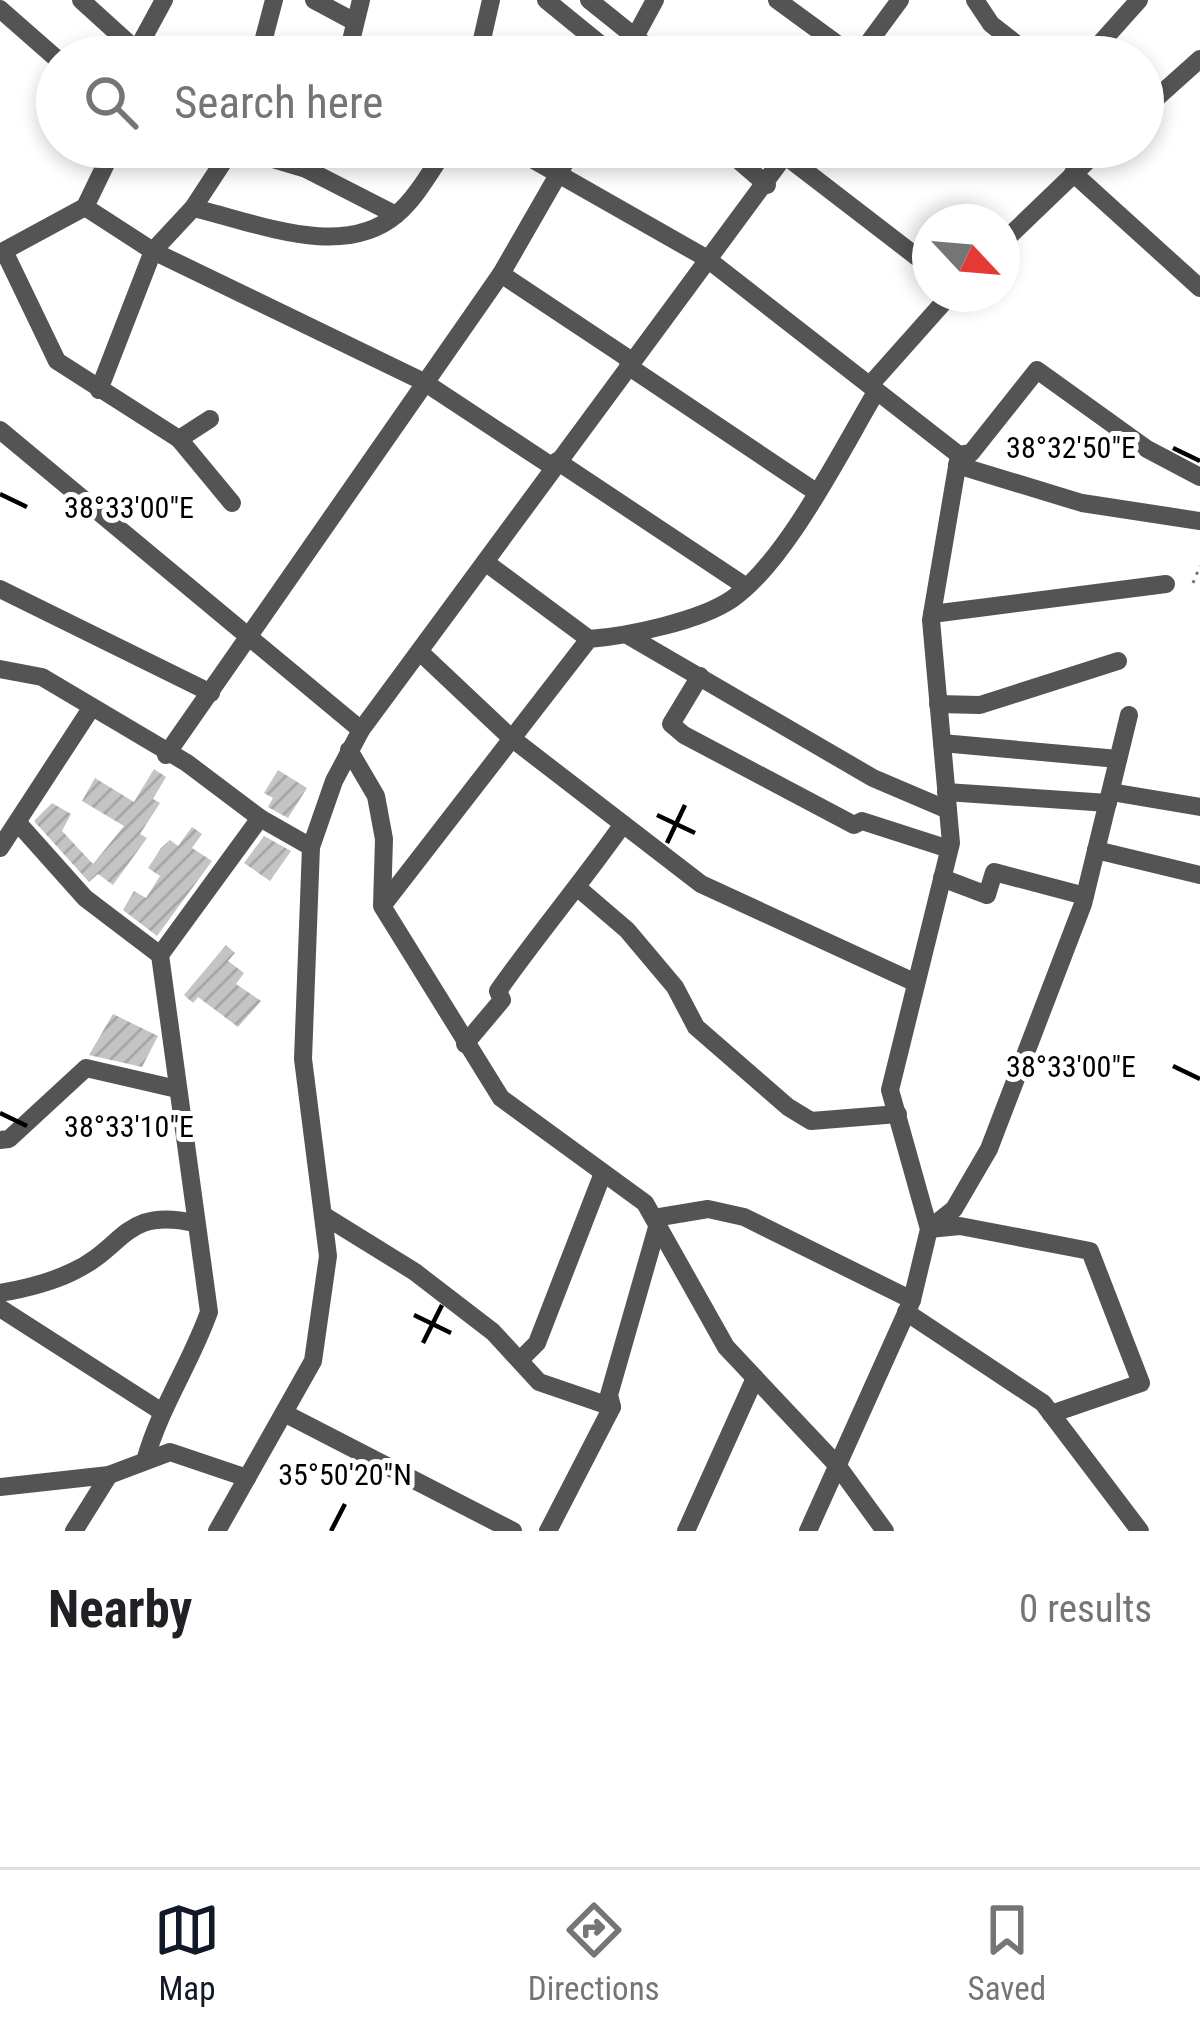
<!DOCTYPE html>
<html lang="en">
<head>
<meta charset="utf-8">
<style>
	:root { --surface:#fff; --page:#f6f6f6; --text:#202124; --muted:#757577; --line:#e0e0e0; --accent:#111827 }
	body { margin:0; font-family:"Roboto Condensed",sans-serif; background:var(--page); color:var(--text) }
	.compass { position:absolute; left:912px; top:204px; width:108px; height:108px; border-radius:50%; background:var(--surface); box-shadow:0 6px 18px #0003; rotate:116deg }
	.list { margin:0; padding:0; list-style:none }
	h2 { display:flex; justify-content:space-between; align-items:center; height:156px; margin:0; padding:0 48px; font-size:51px }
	h2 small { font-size:39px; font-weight:400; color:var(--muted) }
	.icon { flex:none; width:66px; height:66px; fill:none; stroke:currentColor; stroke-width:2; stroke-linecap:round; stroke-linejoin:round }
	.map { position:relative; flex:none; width:1200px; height:1531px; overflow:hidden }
	.search { position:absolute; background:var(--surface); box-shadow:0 6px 18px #0003; left:36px; right:36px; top:36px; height:132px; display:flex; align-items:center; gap:30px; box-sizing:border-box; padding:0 42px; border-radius:66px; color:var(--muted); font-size:45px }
	.sheet { height:336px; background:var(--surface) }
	nav { display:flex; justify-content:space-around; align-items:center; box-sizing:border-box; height:168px; border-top:3px solid var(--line); background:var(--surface); font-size:33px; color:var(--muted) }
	nav a { display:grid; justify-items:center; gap:6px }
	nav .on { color:var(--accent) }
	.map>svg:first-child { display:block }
	.building { fill:url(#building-hatch) }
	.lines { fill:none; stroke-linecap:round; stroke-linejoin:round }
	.path { stroke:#767676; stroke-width:3; stroke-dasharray:3 6; stroke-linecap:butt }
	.minor { stroke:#545454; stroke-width:18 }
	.ticks { fill:none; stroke:#000; stroke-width:4.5 }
	.ticks-label { font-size:30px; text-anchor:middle; fill:#000; stroke:#fff; stroke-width:10; stroke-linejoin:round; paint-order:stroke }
</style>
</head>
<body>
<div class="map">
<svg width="1200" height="1531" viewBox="0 0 1200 1531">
	<defs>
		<pattern id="building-hatch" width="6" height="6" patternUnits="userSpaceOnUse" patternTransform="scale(3)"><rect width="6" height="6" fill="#c4c4c4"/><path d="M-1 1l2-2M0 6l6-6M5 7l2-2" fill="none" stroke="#a7a7a7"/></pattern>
	</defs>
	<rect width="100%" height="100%" fill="#fff"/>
	<g class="building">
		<polygon points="154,769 166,777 153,799 160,803 140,834 147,838 113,885 98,874 89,882 34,821 52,803 71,814 62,831 93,864 124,826 82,801 95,778 134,802"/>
		<polygon points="278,770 307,788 288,818 268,807 273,798 264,793"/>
		<polygon points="192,827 202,834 192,848 212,861 157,936 123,910 134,891 146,898 160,876 148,868 161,848 170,840 178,846"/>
		<polygon points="264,836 291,851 270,881 244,863"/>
		<polygon points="226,945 235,953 228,961 244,973 236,984 261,1001 238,1027 198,997 193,1003 184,995"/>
		<polygon points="113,1014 158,1036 142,1067 89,1055"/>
	</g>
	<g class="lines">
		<polyline class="path" points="1193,583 1200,566"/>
		<g class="minor">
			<polyline points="81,0 136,50"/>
			<polyline points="314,0 355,22"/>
			<polyline points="546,0 616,57"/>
			<polyline points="589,0 660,57"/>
			<polyline points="777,0 855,57"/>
			<polyline points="975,0 991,24 1033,57"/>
			<polyline points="0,9 57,59"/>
			<polyline points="352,44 375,57"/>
			<polyline points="629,48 655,0"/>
			<polyline points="133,57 164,0"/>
			<polyline points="259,57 274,0"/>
			<polyline points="347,57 361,0"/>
			<polyline points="478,57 491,0"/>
			<polyline points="858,57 900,0"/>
			<polyline points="1088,57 1139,0"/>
			<polyline points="1143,110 1200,59"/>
			<polyline points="114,147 85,207 153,251 424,382 553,467"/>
			<polyline points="511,147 706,258 959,455 931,620 951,843 890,1090 929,1229 912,1300 808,1531"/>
			<polyline points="723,147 767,185"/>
			<polyline points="774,147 930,267"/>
			<polyline points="1073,173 1200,288"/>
			<path d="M 193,208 C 255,222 343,261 397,214 C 417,197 432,169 447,147"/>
			<polyline points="1002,243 1102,147"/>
			<polyline points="0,253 85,207"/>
			<polyline points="5,253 57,361 179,439 210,419"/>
			<polyline points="501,274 632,361"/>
			<polyline points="628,366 816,492"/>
			<polyline points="870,385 951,294"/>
			<polyline points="99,390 153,251 193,208 233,147 306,169 396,215"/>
			<polyline points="0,430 361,730"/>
			<polyline points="179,439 232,503"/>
			<polyline points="959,455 971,453 1037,370 1147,449 1200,477"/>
			<polyline points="557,461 745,586"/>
			<polyline points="957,465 1082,503 1200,521"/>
			<polyline points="485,562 589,639"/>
			<polyline points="0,589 211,693"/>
			<polyline points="932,614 1166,584"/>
			<polyline points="629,636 873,778 948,810"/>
			<polyline points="420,652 510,737 701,884 916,983"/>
			<polyline points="0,669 42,677 187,763 260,818"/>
			<polyline points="700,676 671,724 684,735 854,825 862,821 949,849"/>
			<polyline points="938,704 980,705 1118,661"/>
			<polyline points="942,743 1118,759"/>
			<polyline points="349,750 376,796 384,839 382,906 501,1098 645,1203 726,1347 837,1465 885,1531"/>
			<polyline points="166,755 501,274 574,147"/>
			<polyline points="946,792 1108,803"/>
			<polyline points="1111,792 1200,807"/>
			<path d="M 18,823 L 85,898 L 160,955 L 209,1312 C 190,1365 160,1407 145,1461"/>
			<polyline points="0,848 90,710"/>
			<polyline points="1096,850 1200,875"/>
			<polyline points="942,878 987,895 994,872 1085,896"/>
			<polyline points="578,888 627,930 675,987 696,1027 788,1107 811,1121 898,1114"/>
			<path d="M 383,905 L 589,639 C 628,636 700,621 732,599 C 786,562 842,449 876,392"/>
			<polyline points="160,955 260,818 311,847"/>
			<path d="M 465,1044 L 502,1000 L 498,991 C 538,934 583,881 623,824"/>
			<polyline points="0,1140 9,1139 86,1068 177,1089"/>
			<polyline points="323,1215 415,1272 493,1332 539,1382 612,1407 548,1531"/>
			<polyline points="654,1218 708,1209 744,1217 912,1300"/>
			<polyline points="929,1229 954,1209 989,1149 1083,904 1129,715"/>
			<polyline points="929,1229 960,1226 1090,1251 1141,1383 1051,1414"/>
			<path d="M 0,1293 C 23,1289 51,1282 72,1272 C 126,1247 123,1207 195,1223"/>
			<polyline points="0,1308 159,1410"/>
			<polyline points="906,1312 1043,1403 1140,1531"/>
			<polyline points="520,1360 537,1343 603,1173"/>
			<polyline points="612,1407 609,1395 658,1224"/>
			<polyline points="284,1413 513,1531"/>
			<polyline points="0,1487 109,1475 170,1452 247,1478"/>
			<polyline points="74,1531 109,1475"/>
			<polyline points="217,1531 313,1361 328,1256 303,1059 311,847 334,781 361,730 791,147"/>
			<polyline points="686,1531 755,1378"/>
		</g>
	</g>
	<path class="ticks" d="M 1173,448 L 1200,461M 0,494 L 27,507M 657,815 L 695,833M 667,843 L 685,805M 1173,1066 L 1200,1079M 0,1113 L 27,1126M 414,1315 L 451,1333M 423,1343 L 442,1305M 331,1531 L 345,1504"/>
	<g class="ticks-label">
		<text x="1071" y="458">38°32'50"E</text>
		<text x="129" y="518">38°33'00"E</text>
		<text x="1071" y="1077">38°33'00"E</text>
		<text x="129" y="1137">38°33'10"E</text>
		<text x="345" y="1485">35°50'20"N</text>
	</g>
</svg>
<svg class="compass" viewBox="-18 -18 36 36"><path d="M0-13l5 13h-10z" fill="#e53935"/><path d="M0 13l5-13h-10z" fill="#757577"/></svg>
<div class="search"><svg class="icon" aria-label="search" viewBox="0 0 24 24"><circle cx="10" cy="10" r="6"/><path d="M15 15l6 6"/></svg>Search here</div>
</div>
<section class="sheet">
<h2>Nearby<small>0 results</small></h2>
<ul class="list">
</ul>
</section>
<nav>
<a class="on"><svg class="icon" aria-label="map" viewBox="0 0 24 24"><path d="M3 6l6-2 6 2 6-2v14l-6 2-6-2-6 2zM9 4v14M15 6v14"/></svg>Map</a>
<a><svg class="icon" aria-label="directions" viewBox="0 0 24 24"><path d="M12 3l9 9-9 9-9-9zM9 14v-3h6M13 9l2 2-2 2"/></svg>Directions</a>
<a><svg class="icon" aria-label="saved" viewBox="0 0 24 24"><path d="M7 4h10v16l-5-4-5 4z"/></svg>Saved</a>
</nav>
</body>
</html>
